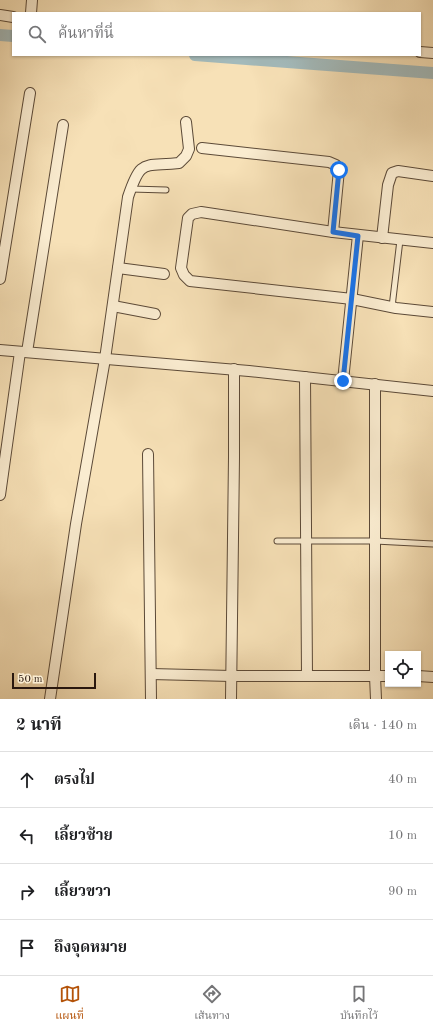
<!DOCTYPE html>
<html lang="th">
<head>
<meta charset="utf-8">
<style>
	:root { --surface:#fff; --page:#f2f2f2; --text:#202124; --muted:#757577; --line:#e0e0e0; --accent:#b45309 }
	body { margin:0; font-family:"Old Standard TT","Noto Serif Thai",serif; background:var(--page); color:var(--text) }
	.controls { position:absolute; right:12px; bottom:12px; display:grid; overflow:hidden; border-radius:0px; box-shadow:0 1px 3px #0004 }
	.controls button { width:36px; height:36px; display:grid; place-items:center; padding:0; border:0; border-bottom:1px solid var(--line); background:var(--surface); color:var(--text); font:20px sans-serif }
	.scale { position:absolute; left:12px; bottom:10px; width:84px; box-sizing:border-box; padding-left:4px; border:2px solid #29170e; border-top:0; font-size:11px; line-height:14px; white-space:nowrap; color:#29170e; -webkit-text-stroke:3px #faecd0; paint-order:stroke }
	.stop { position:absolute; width:12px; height:12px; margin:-9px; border:3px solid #1a73e8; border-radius:50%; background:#fff }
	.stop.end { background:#1a73e8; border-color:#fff; box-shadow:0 1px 4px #0008 }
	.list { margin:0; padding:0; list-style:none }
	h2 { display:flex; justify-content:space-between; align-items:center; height:52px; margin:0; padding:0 16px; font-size:17px }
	h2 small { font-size:13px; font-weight:400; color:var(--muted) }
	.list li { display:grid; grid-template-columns:26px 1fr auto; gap:12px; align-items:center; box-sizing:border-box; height:56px; padding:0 16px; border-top:1px solid var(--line) }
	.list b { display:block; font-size:15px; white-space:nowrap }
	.list em { font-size:13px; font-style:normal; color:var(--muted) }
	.icon { flex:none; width:22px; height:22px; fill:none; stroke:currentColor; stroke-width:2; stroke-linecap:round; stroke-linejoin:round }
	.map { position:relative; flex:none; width:433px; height:699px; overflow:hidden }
	.search { position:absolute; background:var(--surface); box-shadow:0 1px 3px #0004; left:12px; right:12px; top:12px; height:44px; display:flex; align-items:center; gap:10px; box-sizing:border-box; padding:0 14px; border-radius:0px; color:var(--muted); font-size:15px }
	.sheet { height:276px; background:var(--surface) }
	nav { display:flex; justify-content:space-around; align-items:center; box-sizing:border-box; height:56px; border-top:1px solid var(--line); background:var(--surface); font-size:11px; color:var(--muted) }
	nav a { display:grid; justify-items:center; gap:2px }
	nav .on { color:var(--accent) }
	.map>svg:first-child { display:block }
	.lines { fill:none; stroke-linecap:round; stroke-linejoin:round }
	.canal { stroke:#a3babb; stroke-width:12 }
	.lane-casing { stroke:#5c4a38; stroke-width:7 }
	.street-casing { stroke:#5c4a38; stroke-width:12 }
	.lane { stroke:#faecd0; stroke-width:5 }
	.street { stroke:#faecd0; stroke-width:10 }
	.route { stroke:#1a73e8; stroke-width:5 }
</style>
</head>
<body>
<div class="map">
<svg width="433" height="699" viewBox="0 0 433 699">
	<rect width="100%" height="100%" fill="#f7e1b7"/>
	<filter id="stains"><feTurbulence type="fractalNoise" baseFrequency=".005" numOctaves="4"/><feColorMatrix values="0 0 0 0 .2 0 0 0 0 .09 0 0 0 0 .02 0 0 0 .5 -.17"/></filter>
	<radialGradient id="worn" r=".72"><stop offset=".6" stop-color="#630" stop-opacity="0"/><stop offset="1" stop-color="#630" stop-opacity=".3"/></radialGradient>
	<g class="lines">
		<g class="canal">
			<polyline points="0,35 13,36"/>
			<polyline points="195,55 433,73"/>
		</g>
		<defs>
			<g id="lane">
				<polyline points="131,189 166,190"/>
				<polyline points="392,307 400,240"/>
				<polyline points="277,541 375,541 433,544"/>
			</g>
			<g id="street">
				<polyline points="31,13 32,0"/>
				<polyline points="0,15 13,17"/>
				<polyline points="420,52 433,53"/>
				<polyline points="202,148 329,162 336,165 339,170 333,232"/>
				<polyline points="382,238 388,185 392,173 398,171 433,176"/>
				<polyline points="433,243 333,232 201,212 192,214 188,218 181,268 184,275 190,281 352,299 396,308 433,312"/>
				<polyline points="118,268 164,274"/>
				<polyline points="0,279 30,93"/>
				<polyline points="113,306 155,314"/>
				<polyline points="0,350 249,371 433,391"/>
				<polyline points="27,352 63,125"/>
				<polyline points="305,377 307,676"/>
				<polyline points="343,381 358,235"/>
				<polyline points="375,384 375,676 376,699"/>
				<polyline points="148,454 151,699"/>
				<polyline points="0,495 20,352"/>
				<polyline points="151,674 231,676 388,676"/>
				<polyline points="418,676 433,677"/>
				<path d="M 50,699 L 76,524 L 105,359 L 128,197 C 141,158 143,167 179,163 L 186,156 L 189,149 L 186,122"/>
				<polyline points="231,699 234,457 234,369"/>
			</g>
		</defs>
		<use href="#lane" class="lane-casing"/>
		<use href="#street" class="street-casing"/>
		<use href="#lane" class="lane"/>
		<use href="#street" class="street"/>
	</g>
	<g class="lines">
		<polyline class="route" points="339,170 333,232 358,236 343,381"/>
	</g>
	<rect width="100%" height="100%" filter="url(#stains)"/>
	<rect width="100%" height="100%" fill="url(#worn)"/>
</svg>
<div class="controls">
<button><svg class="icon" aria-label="locate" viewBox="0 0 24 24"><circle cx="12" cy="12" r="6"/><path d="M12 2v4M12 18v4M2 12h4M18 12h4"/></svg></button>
</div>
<div class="scale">50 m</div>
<div class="stop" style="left:339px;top:170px"></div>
<div class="stop end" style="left:343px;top:381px"></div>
<div class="search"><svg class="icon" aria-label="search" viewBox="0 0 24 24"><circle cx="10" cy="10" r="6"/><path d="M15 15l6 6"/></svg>ค้นหาที่นี่</div>
</div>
<section class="sheet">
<h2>2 นาที<small>เดิน · 140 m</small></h2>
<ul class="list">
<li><svg class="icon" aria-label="ahead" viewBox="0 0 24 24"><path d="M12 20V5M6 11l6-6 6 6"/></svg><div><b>ตรงไป</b></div><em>40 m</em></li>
<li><svg class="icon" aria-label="left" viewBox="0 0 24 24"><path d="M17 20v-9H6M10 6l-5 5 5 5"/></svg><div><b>เลี้ยวซ้าย</b></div><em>10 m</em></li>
<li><svg class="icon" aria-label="right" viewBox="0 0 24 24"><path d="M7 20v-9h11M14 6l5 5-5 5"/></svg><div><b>เลี้ยวขวา</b></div><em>90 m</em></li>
<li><svg class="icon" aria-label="arrive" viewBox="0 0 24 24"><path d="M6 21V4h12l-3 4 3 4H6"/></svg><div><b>ถึงจุดหมาย</b></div></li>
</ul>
</section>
<nav>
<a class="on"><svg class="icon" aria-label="map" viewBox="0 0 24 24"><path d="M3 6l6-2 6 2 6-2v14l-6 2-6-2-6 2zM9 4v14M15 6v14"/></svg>แผนที่</a>
<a><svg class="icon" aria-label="directions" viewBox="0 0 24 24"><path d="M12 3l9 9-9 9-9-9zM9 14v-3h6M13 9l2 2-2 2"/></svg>เส้นทาง</a>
<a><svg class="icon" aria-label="saved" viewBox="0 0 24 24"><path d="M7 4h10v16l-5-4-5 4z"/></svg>บันทึกไว้</a>
</nav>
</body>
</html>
